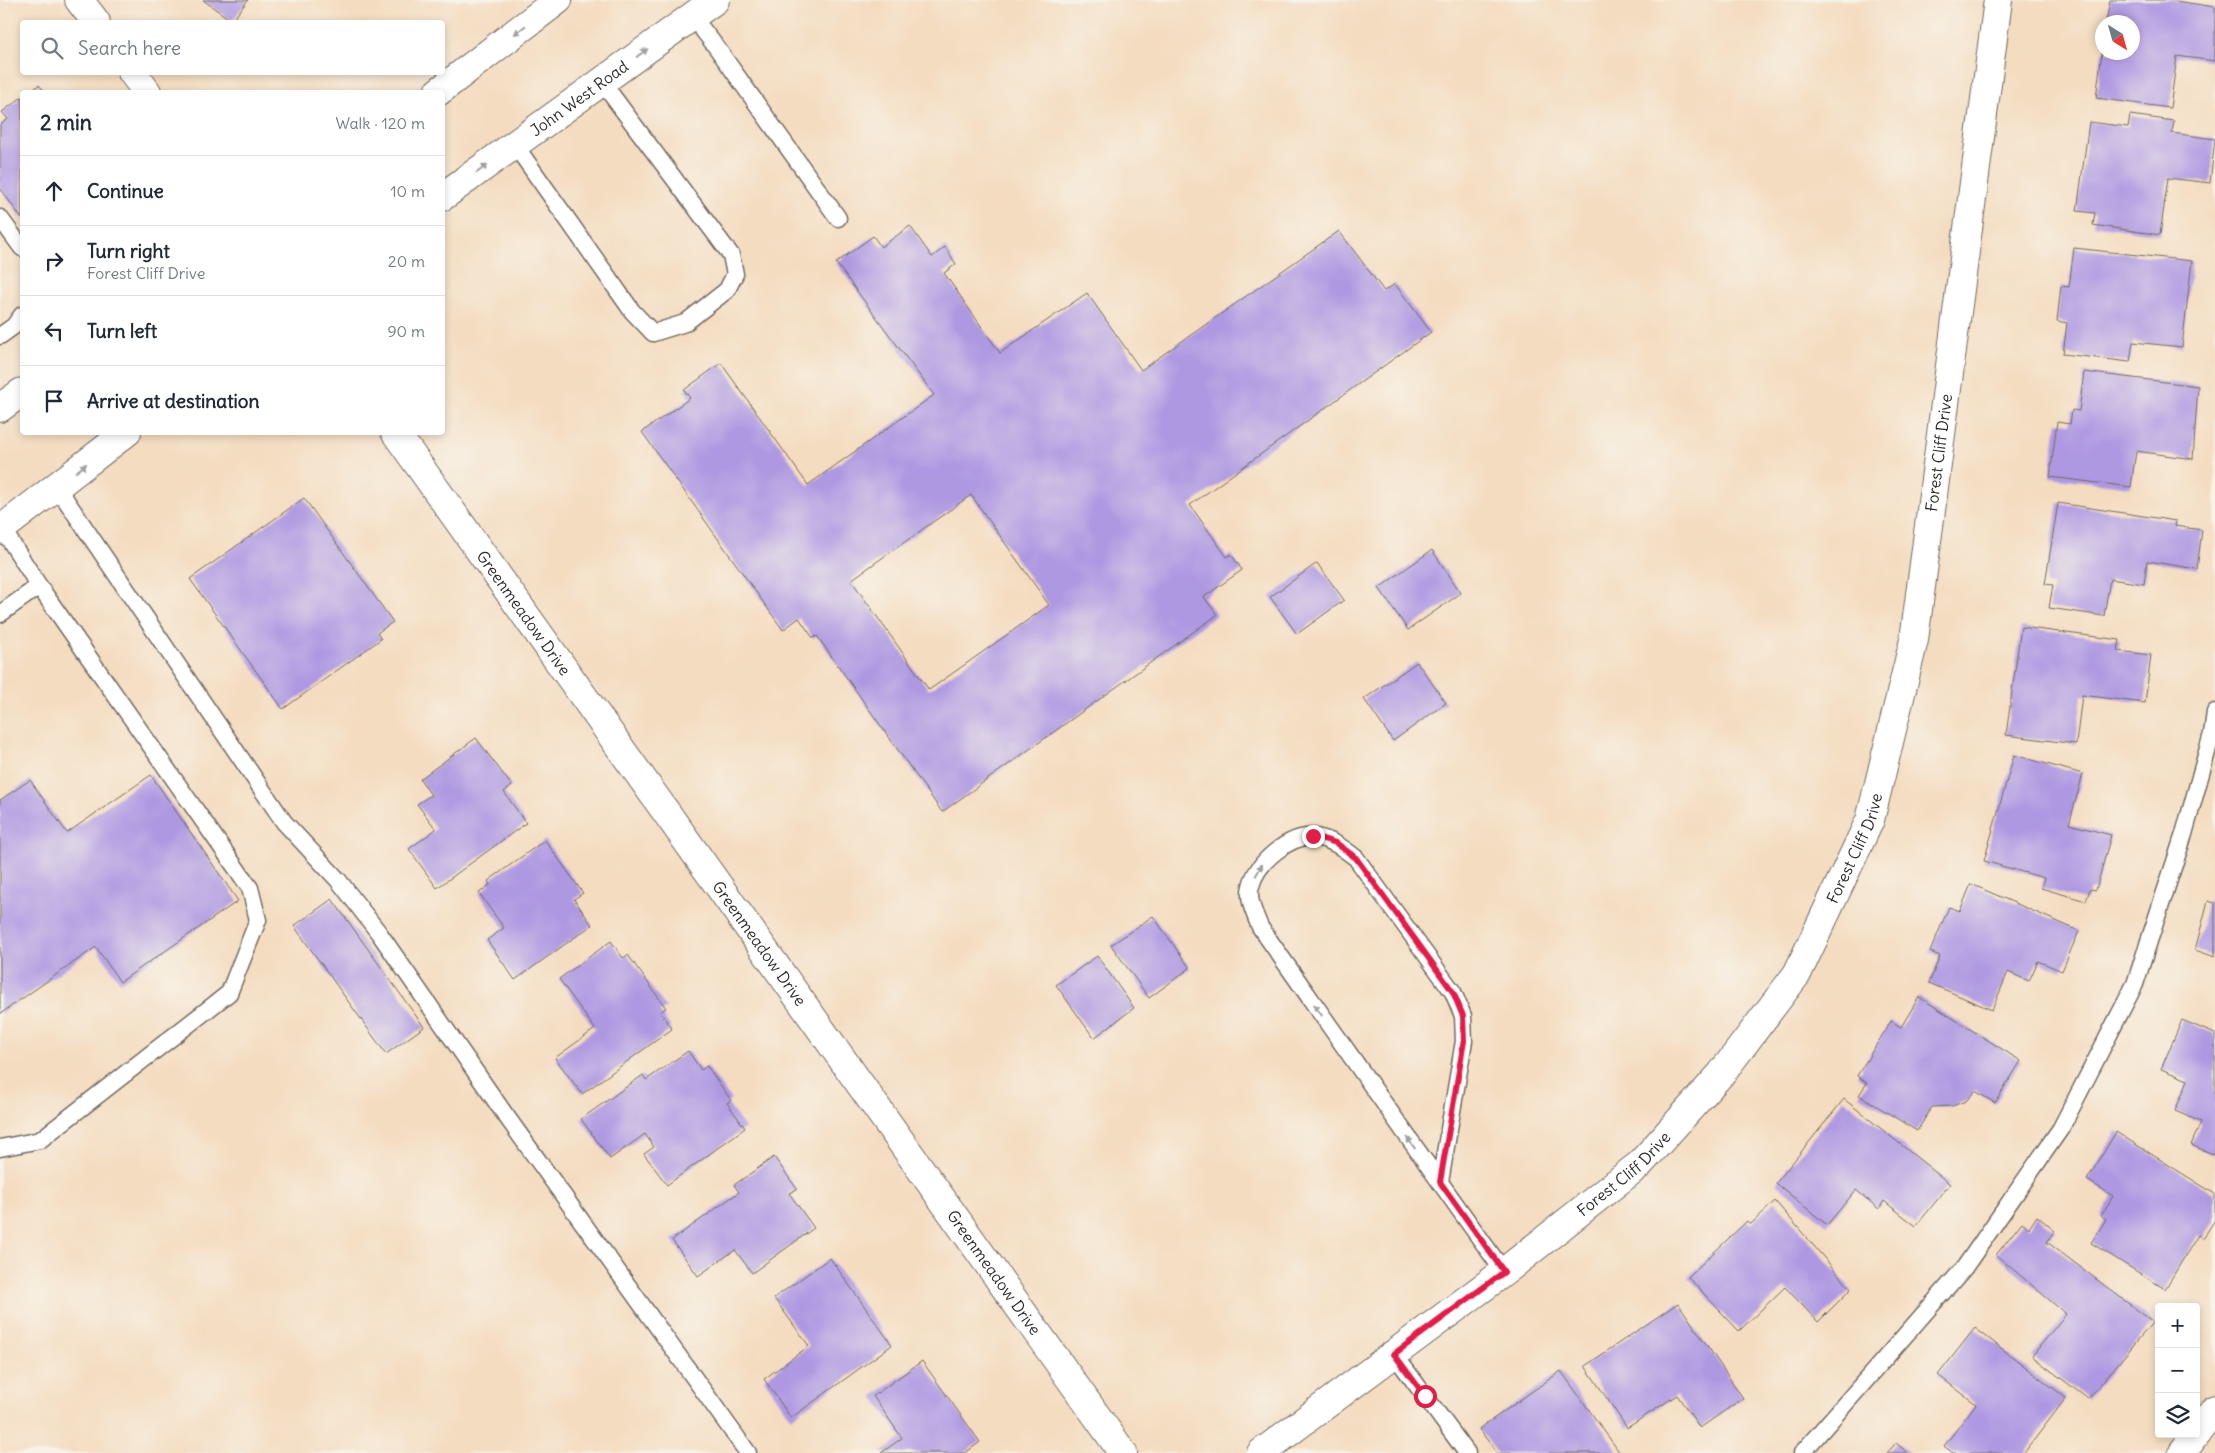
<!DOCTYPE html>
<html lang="en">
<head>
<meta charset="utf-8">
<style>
	:root { --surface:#fff; --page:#f2f2f3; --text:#1f2937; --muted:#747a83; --line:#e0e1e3 }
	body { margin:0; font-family:Delius,sans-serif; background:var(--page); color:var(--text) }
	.controls { position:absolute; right:15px; bottom:15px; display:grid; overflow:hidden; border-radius:5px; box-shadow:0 2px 8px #0003 }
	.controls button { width:45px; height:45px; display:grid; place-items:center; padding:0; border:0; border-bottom:1px solid var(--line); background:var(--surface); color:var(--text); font:25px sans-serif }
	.compass { position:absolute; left:2095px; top:15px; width:45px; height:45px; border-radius:50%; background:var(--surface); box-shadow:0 2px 8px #0003; rotate:143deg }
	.stop { position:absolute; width:15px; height:15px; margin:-11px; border:4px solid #e11d48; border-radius:50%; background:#fff }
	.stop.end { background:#e11d48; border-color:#fff; box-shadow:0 1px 5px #0008 }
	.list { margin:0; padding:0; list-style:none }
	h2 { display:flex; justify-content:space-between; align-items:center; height:65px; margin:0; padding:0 20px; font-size:21px }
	h2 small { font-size:16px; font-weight:400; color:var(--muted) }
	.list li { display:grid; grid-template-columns:32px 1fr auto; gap:15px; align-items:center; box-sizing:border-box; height:70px; padding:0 20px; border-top:1px solid var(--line) }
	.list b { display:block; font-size:19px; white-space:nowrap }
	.list p { margin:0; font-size:16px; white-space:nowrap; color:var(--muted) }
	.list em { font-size:16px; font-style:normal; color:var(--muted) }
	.icon { flex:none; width:28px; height:28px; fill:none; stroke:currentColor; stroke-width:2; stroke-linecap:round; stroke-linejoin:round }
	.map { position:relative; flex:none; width:2215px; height:1453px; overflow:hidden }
	.search { position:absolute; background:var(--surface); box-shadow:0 2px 8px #0003; left:20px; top:20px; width:425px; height:55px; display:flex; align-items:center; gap:12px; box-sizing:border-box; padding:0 18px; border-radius:5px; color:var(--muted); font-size:19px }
	.panel { position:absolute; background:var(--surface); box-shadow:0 2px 8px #0003; left:20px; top:90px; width:425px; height:345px; border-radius:5px }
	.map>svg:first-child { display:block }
	.building { fill:#ae98e2; fill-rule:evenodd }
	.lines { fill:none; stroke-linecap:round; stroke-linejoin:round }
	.service-casing { stroke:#71695f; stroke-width:19 }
	.minor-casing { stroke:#71695f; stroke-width:30 }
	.secondary-casing { stroke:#71695f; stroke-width:30 }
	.service { stroke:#fff; stroke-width:16 }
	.minor { stroke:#fff; stroke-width:28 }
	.secondary { stroke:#fff; stroke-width:28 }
	.oneway { fill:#a0a0a0 }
	.route { stroke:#e11d48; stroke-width:6 }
	.labels { text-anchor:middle; stroke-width:4; stroke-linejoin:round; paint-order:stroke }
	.street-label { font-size:16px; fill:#2b2b2b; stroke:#f7f3e8 }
</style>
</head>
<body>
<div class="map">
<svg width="2215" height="1453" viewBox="0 0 2215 1453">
	<rect width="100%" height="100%" fill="#f7f3e8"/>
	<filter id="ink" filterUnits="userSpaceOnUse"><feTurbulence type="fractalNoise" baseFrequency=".02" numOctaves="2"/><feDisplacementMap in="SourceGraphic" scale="10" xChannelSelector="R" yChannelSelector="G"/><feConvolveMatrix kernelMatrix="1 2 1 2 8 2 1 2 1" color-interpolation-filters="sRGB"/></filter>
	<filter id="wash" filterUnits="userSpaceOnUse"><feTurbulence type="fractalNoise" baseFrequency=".0096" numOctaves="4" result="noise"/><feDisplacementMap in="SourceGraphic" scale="20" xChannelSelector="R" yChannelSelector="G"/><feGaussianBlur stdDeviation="1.12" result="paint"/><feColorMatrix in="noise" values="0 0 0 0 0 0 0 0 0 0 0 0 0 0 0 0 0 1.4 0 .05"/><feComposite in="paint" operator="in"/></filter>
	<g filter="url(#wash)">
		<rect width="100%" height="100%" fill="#f4dcc0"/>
		<g id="blocks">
			<g class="building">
				<polygon points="203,0 248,0 232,21"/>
				<polygon points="2110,0 2169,0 2215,7 2215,61 2177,56 2170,108 2096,98 2102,52 2132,52 2132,22 2106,22"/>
				<polygon points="39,85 45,92 29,92"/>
				<polygon points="22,97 22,219 0,188 0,125 8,119 2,112"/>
				<polygon points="2130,115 2174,121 2172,133 2215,139 2210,183 2168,178 2160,235 2093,225 2095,213 2077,211 2089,122 2128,127"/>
				<path d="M 910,226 L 932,257 L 945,247 L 956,264 L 944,273 L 1000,353 L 1087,293 L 1141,370 L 1339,231 L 1384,291 L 1395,284 L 1431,332 L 1190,505 L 1227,557 L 1231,554 L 1242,570 L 1204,597 L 1217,615 L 942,812 L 817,636 L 813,638 L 799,618 L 783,630 L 642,432 L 690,398 L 684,390 L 721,363 L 808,485 L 934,395 L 836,263 L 873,236 L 881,247 ZM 971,495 L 1049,605 L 929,690 L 851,580 Z"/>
				<polygon points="2074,248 2192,261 2182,347 2133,342 2130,362 2063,354 2067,323 2057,321 2061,286 2069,287"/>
				<polygon points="2084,372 2198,386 2193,459 2136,451 2131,487 2050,477 2057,422 2070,424 2072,410 2079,411"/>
				<polygon points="304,498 393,622 377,633 381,639 283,709 190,579"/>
				<polygon points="2058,503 2176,521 2175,526 2202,530 2197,569 2147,561 2144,584 2110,579 2104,616 2049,608 2053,585 2045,584"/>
				<polygon points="1432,550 1461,593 1408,630 1379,588"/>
				<polygon points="1317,563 1344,600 1297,634 1270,597"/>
				<polygon points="2021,627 2120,640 2118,651 2151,655 2145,703 2082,695 2076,744 2006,735"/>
				<polygon points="1417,662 1446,703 1393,741 1364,699"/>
				<polygon points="476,738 512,786 504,792 526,823 437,888 409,849 436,829 417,804 431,795 420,779"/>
				<polygon points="2014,755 2083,774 2069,824 2111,835 2096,890 2090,889 2086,901 2041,888 2044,878 1984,861"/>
				<polygon points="151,775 238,901 120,982 96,947 0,1014 0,800 30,780 67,833"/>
				<polygon points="545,840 583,893 574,899 592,925 515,980 487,940 504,928 479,893 490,885 488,881"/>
				<polygon points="1971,884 2079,931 2062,971 2038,961 2029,981 2008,972 1992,1010 1929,983 1940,956 1930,952 1949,907 1960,911"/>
				<polygon points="332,899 424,1027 386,1054 294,926"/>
				<polygon points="2208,901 2215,903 2215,957 2195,950"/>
				<polygon points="1153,916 1190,968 1149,998 1111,945"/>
				<polygon points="611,941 623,958 628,955 666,1008 660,1012 672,1029 582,1094 555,1058 595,1029 559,979"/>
				<polygon points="1097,956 1134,1008 1094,1038 1056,985"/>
				<polygon points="1919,997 2021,1061 1995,1103 1975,1091 1966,1101 1952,1106 1932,1107 1917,1131 1859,1095 1867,1083 1857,1076 1891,1021 1901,1027"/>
				<polygon points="2182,1020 2215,1034 2215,1155 2191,1145 2201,1122 2175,1111 2188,1080 2161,1069"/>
				<polygon points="688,1051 701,1070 707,1066 731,1100 727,1103 745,1128 667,1185 644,1154 654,1147 645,1134 610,1159 581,1119 643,1075 646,1080"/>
				<polygon points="1844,1099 1950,1184 1916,1226 1884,1201 1879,1209 1856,1190 1827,1225 1776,1183"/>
				<polygon points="2116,1132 2215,1194 2215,1220 2203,1238 2198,1235 2165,1289 2091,1243 2106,1219 2101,1216 2113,1196 2087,1180"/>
				<polygon points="774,1157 797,1189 789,1193 814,1228 752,1273 735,1250 698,1276 672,1240 739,1192 734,1185"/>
				<polygon points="1775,1201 1851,1289 1818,1322 1785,1287 1739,1331 1688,1277 1747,1221 1751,1224"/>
				<polygon points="2037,1216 2055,1231 2047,1242 2153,1322 2088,1399 2032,1356 2066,1314 1996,1255 2022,1222 2029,1228"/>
				<polygon points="830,1258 892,1345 791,1418 764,1379 809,1346 774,1298"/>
				<polygon points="1678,1303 1743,1398 1700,1428 1677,1395 1627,1428 1585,1366"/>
				<polygon points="1975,1328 2066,1398 2024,1453 1953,1453 1944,1446 1976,1404 1938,1375"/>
				<polygon points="922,1361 980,1442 965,1453 881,1453 902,1438 873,1396"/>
				<polygon points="1561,1371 1620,1453 1497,1453 1479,1429"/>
				<polygon points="1896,1443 1908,1453 1887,1453"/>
			</g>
		</g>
	</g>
	<g filter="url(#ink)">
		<use href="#blocks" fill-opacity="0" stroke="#71695f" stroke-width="1"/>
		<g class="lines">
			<defs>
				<g id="service">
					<polyline points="692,16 717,48 838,218"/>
					<polyline points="515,145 632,311 653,333 685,323 727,290 735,274 731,255 602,82"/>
					<polyline points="0,218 22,248"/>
					<polyline points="0,336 14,326 22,315"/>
					<polyline points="57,487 284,822 339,881 379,933 504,1113 748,1453"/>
					<polyline points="0,614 39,586"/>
					<polyline points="0,1148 40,1140 229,993 258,920 250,888 39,586 2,528"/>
					<path d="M 1440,1182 L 1464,1041 L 1463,1016 L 1453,992 L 1356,858 C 1343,848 1331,839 1315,837 C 1290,834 1257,862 1251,886 C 1247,899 1255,915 1260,927 C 1341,1042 1422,1158 1504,1272"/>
					<polyline points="1394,1354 1467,1453"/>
					<polyline points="1802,1453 1964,1268 2061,1128 2135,984 2184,834 2212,734 2215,712"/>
				</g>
				<g id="minor">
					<polyline points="79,0 96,22"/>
					<polyline points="132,72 147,92"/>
					<path id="s1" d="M 395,432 L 1123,1453"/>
					<polyline points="2196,1434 2215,1409"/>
					<path id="s2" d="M 1261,1453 L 1504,1272 L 1640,1164 L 1721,1074 L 1797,974 L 1870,820 L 1914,640 L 1998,0"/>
					<polyline points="2182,1453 2196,1434"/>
				</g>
				<g id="secondary">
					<polyline points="438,92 558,0"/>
					<path id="s3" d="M 442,197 L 715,0"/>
					<polyline points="0,408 22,392"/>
					<polyline points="0,530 127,432"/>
				</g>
			</defs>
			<use href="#service" class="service-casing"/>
			<use href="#minor" class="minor-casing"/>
			<use href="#secondary" class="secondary-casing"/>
			<use href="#service" class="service"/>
			<use href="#minor" class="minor"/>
			<use href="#secondary" class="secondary"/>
		</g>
		<defs><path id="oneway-solid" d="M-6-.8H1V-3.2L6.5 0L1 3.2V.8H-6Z" transform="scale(1.25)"/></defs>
		<g class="oneway">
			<use href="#oneway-solid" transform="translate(520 30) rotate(142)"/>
			<use href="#oneway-solid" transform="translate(642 53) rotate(-36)"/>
			<use href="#oneway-solid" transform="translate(482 169) rotate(-36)"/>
			<use href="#oneway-solid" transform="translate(81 468) rotate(-38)"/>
			<use href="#oneway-solid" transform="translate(1259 870) rotate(-61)"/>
			<use href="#oneway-solid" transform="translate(1318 1010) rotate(-125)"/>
			<use href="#oneway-solid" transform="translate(1411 1143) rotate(-125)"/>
		</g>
	</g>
	<g class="lines" filter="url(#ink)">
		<polyline class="route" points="1313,836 1336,843 1356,858 1453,992 1463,1016 1464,1041 1440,1182 1504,1272 1394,1354 1425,1396"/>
	</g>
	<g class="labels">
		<g class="street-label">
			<text dy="6" stroke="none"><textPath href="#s3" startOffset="169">John West Road</textPath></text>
			<text dy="6" stroke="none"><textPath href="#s2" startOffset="1268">Forest Cliff Drive</textPath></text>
			<text dy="6" stroke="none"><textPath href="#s1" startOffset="222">Greenmeadow Drive</textPath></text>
			<text dy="6" stroke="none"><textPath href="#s2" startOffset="862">Forest Cliff Drive</textPath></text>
			<text dy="6" stroke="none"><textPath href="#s1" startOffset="628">Greenmeadow Drive</textPath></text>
			<text dy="6" stroke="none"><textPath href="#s2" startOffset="458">Forest Cliff Drive</textPath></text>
			<text dy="6" stroke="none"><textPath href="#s1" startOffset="1032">Greenmeadow Drive</textPath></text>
		</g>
	</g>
</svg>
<div class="controls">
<button>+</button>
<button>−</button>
<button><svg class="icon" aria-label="layers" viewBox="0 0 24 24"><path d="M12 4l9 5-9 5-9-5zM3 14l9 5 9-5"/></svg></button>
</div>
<svg class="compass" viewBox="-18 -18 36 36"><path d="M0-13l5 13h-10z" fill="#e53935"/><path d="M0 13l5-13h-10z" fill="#747a83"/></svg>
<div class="stop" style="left:1425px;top:1396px"></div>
<div class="stop end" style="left:1313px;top:836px"></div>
<div class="search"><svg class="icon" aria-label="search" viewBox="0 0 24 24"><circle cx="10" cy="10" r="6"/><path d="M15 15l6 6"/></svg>Search here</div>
<section class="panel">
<h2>2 min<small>Walk · 120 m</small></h2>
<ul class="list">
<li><svg class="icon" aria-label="ahead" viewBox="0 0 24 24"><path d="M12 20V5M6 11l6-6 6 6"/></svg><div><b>Continue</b></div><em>10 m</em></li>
<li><svg class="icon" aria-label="right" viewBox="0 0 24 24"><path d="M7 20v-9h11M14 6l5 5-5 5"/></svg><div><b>Turn right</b><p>Forest Cliff Drive</p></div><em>20 m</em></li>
<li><svg class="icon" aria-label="left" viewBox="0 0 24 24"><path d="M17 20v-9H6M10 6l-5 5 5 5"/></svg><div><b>Turn left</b></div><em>90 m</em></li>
<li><svg class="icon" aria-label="arrive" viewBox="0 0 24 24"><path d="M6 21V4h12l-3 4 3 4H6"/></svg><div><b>Arrive at destination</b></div></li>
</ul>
</section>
</div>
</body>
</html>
